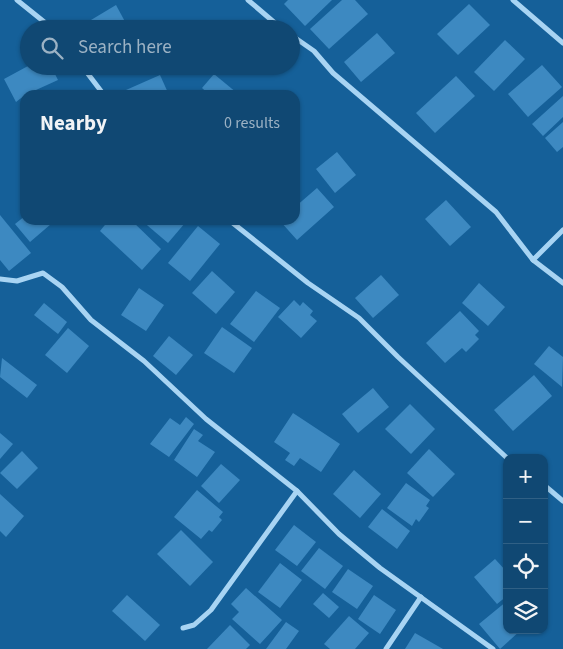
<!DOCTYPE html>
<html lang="en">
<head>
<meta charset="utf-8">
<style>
	:root { --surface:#104873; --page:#1e527b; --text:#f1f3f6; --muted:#9cb2c4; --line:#306085 }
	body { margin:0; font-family:"Source Sans 3",sans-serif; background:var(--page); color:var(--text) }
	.controls { position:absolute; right:15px; bottom:15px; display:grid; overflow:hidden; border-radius:10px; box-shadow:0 1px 4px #0004 }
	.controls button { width:45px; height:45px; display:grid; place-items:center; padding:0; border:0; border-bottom:1px solid var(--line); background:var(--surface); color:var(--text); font:25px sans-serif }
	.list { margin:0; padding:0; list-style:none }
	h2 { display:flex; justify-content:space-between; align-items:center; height:65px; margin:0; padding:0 20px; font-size:21px }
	h2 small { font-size:16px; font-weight:400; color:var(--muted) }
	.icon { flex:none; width:28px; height:28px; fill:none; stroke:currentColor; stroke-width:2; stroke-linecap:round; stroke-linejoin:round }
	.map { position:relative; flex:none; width:563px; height:649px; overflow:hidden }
	.search { position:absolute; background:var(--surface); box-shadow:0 1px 4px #0004; left:20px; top:20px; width:280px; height:55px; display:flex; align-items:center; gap:12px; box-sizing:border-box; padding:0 18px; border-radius:28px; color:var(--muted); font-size:19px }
	.panel { position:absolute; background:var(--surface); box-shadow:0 1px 4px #0004; left:20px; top:90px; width:280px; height:135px; border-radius:15px }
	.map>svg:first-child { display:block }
	.building { fill:#3d89c1 }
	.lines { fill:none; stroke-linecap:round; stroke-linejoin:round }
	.street { stroke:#a8d4f3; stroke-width:5 }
</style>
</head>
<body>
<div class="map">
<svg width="563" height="649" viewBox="0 0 563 649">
	<rect width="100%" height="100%" fill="#156099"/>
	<g class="building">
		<polygon points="288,0 332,0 305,26 284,4"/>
		<polygon points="342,0 355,0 368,14 329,49 310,29"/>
		<polygon points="469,4 490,25 458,55 437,34"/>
		<polygon points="116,5 129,29 89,29 86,23"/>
		<polygon points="377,33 395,53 361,82 344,62"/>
		<polygon points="505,40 525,59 494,91 474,72"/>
		<polygon points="542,65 562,87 528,117 508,94"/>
		<polygon points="28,66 51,66 58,80 25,95 16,102 4,79"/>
		<polygon points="214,74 237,93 235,95 210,95 202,88"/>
		<polygon points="160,75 169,95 128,95 126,90"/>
		<polygon points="456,76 475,96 435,133 416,113"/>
		<polygon points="563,96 563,117 543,136 532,124"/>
		<polygon points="563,122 563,147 557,152 545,138"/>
		<polygon points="337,152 356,175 335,193 316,169"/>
		<polygon points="317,188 334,207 297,240 280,221 295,220 295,207"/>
		<polygon points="446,200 471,227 450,246 425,219"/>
		<polygon points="0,215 31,253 9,271 0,260"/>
		<polygon points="25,216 25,220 47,220 51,224 30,242 15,224"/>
		<polygon points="109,220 131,220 161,249 142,270 100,231"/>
		<polygon points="141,220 182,220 185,223 168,243"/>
		<polygon points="198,226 220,244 190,281 168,263"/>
		<polygon points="212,271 235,292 216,314 192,293"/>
		<polygon points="381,275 399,295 373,318 355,298"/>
		<polygon points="479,283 505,307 488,326 462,303"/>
		<polygon points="139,288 164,305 146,331 121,315"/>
		<polygon points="256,291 280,308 254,342 230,324"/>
		<polygon points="294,300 300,306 303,302 313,311 310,315 317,321 301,338 278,317"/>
		<polygon points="44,303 67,322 58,334 34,315"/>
		<polygon points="460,311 479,331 475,335 479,339 466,352 462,348 445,363 426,343"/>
		<polygon points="222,327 252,348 234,373 204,353"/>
		<polygon points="68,328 89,346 67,373 45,355"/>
		<polygon points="169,336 193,355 176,375 153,356"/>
		<polygon points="549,346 563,357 562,387 534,364"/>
		<polygon points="2,358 37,385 27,398 0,377"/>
		<polygon points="534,375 552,396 513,431 494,410"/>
		<polygon points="373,388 389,407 358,433 342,414"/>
		<polygon points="410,404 435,429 411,454 385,429"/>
		<polygon points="293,413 340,444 321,472 300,458 294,466 285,460 290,453 274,442"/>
		<polygon points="186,417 194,424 169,457 150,444 170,418 180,425"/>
		<polygon points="194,429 203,435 198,441 215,452 197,477 174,460"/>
		<polygon points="0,433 13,444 0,459"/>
		<polygon points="429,449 455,474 433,497 407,473"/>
		<polygon points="22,451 38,468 17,489 0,473"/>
		<polygon points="221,464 240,480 219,503 201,486"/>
		<polygon points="354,470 381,494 360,518 333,494"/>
		<polygon points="406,483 430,500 426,506 429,508 419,522 416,519 412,526 387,508"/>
		<polygon points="197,490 223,512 219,517 222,520 212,532 209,530 201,539 174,517"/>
		<polygon points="0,494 24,516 6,537 0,531"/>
		<polygon points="382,509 410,531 397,549 368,527"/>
		<polygon points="294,525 316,542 297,566 275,550"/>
		<polygon points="181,530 213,562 190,586 157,554"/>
		<polygon points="319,548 343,566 325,589 301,571"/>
		<polygon points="495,559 507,572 507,596 497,604 474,577"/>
		<polygon points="280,563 302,580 280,608 258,592"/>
		<polygon points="348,569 373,586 357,609 332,592"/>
		<polygon points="246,588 282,620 260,644 232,619 239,612 231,604"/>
		<polygon points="323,593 339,607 329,618 313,604"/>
		<polygon points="127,595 160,625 145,641 112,611"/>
		<polygon points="374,595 396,610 380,634 358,619"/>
		<polygon points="507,601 507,630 521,630 500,649 479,624"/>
		<polygon points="349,616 369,633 355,649 330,649 324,644"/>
		<polygon points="286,622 299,631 286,649 266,649"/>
		<polygon points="230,625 250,645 246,649 207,649"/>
		<polygon points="415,633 443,649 405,649"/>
	</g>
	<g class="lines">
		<g class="street">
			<polyline points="17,0 53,29"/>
			<polyline points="248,0 282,29"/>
			<polyline points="513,0 563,43"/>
			<polyline points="291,35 314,51 333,73 496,212 533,260 563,230"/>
			<polyline points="82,66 104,95"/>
			<polyline points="229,220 308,283 359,318 398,357 507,458"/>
			<polyline points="533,260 563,283"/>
			<polyline points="0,279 17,281 43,273 62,287 91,320 144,361 206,419 297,491 339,534 380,568 493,649"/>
			<polyline points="544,485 563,501"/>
			<polyline points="183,628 194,625 211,610 297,491"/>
			<polyline points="386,649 421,597"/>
		</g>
	</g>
</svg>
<div class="controls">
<button>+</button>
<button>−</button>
<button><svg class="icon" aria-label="locate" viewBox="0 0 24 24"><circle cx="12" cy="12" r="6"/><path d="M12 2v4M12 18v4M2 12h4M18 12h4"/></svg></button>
<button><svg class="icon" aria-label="layers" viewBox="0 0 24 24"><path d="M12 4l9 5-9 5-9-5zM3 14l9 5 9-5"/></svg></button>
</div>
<div class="search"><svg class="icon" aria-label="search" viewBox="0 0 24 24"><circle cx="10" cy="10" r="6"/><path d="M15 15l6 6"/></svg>Search here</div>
<section class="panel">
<h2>Nearby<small>0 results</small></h2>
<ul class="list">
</ul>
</section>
</div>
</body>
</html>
